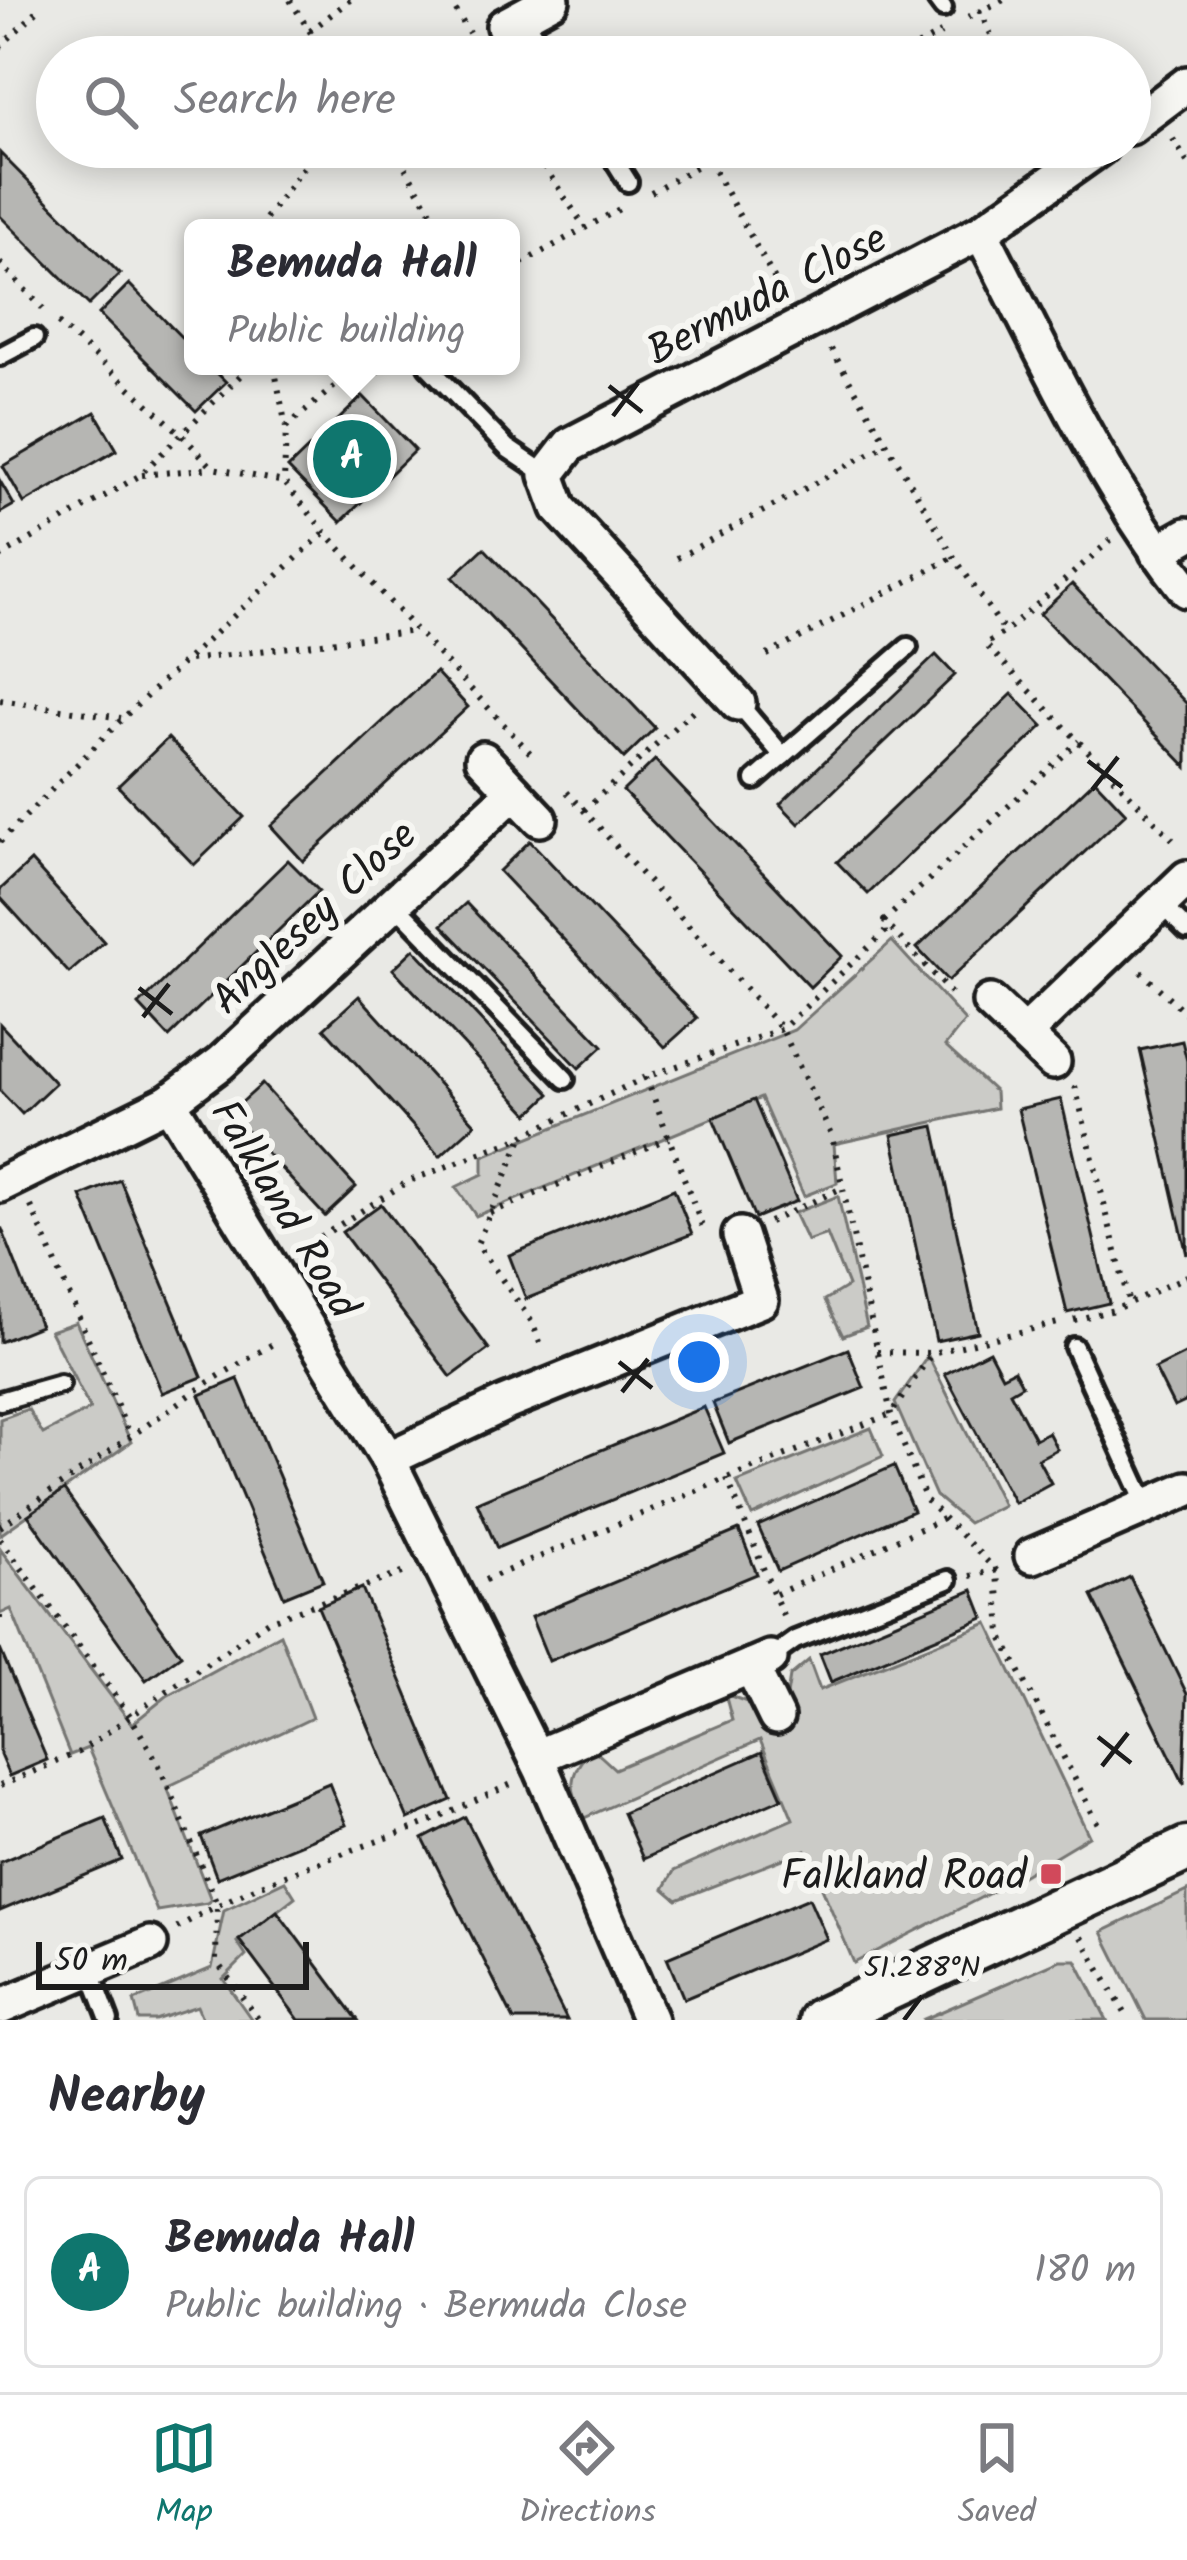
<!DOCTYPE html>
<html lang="en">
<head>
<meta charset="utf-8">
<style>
	:root { --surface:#fff; --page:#f2f2f3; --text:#2b2b33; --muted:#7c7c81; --line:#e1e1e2; --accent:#0f766e }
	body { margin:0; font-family:Kalam,sans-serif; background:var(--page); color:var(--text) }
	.scale { position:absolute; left:36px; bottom:30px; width:273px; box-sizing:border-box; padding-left:12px; border:6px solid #1c1c1c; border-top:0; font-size:33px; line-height:42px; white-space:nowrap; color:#1c1c1c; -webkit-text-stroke:9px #f6f6f2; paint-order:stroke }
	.you { position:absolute; left:699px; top:1362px; width:42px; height:42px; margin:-30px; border:9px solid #fff; border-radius:50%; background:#1a73e8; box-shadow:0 0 0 18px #1a73e833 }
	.badge { display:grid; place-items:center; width:78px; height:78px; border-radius:50%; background:var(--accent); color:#fff; font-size:39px; font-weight:700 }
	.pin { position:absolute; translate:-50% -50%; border:6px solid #fff; box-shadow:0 3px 12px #0006 }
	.popup { position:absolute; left:184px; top:219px; width:336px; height:156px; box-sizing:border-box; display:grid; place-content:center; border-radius:18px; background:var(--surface); filter:drop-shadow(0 3px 9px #0005); font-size:39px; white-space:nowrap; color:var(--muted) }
	.popup b { font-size:45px; color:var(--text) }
	.popup::after { content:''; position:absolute; left:50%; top:100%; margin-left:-24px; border:24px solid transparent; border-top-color:var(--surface) }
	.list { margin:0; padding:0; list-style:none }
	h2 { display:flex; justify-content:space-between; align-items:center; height:156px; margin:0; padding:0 48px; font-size:51px }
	h2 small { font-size:39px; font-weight:400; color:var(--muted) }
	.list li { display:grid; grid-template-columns:78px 1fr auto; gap:36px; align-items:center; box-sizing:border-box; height:192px; margin:0 24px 24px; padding:0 24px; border:3px solid var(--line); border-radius:18px }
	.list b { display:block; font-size:45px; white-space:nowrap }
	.list p { margin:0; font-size:39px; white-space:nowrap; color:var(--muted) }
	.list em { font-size:39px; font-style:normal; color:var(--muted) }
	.icon { flex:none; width:66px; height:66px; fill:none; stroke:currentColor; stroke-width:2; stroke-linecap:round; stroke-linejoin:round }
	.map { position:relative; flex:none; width:1187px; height:2020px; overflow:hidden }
	.search { position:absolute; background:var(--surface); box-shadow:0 6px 30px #0003; left:36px; right:36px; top:36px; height:132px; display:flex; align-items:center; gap:30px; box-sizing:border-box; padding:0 42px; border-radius:66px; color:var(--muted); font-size:45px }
	.sheet { height:372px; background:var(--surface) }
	nav { display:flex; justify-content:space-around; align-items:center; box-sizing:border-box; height:168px; border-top:3px solid var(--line); background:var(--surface); font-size:33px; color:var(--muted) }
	nav a { display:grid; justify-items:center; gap:6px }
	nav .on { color:var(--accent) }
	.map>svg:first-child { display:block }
	.green { fill:#cbcbc7; stroke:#747472; stroke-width:3 }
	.building { fill:#b6b6b3; stroke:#1c1c1c; stroke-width:3 }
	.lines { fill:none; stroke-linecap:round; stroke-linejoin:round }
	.service-casing { stroke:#1c1c1c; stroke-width:26 }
	.minor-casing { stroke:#1c1c1c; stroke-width:42 }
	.tertiary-casing { stroke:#1c1c1c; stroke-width:51 }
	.path { stroke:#1c1c1c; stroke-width:6; stroke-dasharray:3 9; stroke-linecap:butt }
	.service { stroke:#f6f6f2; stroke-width:16 }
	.minor { stroke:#f6f6f2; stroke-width:33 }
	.tertiary { stroke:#f6f6f2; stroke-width:42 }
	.ticks { fill:none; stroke:#1c1c1c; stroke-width:4.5 }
	.poi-dot { fill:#d1495b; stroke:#f6f6f2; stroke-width:4.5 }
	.labels { text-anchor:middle; stroke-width:12; stroke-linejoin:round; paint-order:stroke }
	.street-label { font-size:42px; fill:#1c1c1c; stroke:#f6f6f2 }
	.poi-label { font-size:42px; fill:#1c1c1c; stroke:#f6f6f2; text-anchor:end }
	.ticks-label { font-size:30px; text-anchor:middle; fill:#1c1c1c; stroke:#f6f6f2; stroke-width:12; stroke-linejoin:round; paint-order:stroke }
</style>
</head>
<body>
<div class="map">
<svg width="1187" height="2020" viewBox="0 0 1187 2020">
	<rect width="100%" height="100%" fill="#e9e9e5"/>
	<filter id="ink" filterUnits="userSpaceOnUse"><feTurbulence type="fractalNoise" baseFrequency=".00833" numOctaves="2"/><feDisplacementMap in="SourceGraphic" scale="24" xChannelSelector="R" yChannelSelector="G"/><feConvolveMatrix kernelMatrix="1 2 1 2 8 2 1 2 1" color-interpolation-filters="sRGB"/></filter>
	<g filter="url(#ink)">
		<g class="green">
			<polygon points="892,941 965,1021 945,1046 995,1092 996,1108 834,1144 837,1183 804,1196 761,1098 476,1216 456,1187 483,1174 483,1156 794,1030"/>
			<polygon points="838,1196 867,1327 843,1336 825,1300 848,1286 827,1234 807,1241 794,1213"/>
			<polygon points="76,1322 131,1442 0,1535 0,1419 28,1409 43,1434 90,1409 50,1331"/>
			<polygon points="928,1356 1003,1505 968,1523 936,1496 895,1403"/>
			<polygon points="871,1428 883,1456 752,1516 737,1482"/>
			<polygon points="0,1549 132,1724 167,1696 280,1634 312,1718 167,1787 211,1900 207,1903 157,1911 88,1748 70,1755 11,1609 0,1614"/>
			<path d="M 988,1623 L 1089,1836 L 1017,1879 L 854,1963 L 806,1850 L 677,1900 L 664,1889 L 674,1871 L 793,1819 L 760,1740 L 584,1818 C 569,1787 567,1775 592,1748 L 615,1769 L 732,1720 L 725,1694 L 747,1702 L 761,1729 L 794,1717 L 787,1695 L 790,1676 L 809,1660 L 820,1690 Z"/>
			<polygon points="285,1881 295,1897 237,1942 246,1956 223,1979 252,2020 203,2020 197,2006 155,2020 139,2020 134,2001 212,1968 224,1910"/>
			<polygon points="1187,1891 1187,2020 1146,2020 1102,1932"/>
			<polygon points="1060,1960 1076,1960 1107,2020 922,2020"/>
		</g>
		<g class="building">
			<polygon points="0,153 120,274 89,305 0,216"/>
			<polygon points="129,284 193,349 193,366 210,366 226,382 196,411 99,314"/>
			<polygon points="363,396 415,450 341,522 288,468"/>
			<polygon points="95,412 117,450 24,503 3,466"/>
			<polygon points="0,481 14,505 0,513"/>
			<polygon points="484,548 655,728 624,758 453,577"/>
			<polygon points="1072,584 1187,704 1187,767 1040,614"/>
			<polygon points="936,655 955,675 799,824 780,804"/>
			<polygon points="436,672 468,707 303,861 271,826"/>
			<polygon points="1012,694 1043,726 868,894 837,862"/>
			<polygon points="168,738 244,817 194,865 118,786"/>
			<polygon points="655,760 842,956 810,987 623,791"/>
			<polygon points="1095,780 1126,813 948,981 917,948"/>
			<polygon points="530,841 697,1018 665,1047 499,871"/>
			<polygon points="288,860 319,891 169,1037 139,1005"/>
			<polygon points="31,861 104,942 69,973 0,897 0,890"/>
			<polygon points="466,903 603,1046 579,1068 442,925"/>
			<polygon points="414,949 550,1094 529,1114 393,969"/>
			<polygon points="359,996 475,1124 440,1156 324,1028"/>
			<polygon points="0,1024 55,1083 22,1114 0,1091"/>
			<polygon points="1182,1041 1187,1061 1187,1255 1140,1050"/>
			<polygon points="262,1084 356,1187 325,1216 230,1113"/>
			<polygon points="1061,1099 1109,1303 1067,1313 1018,1109"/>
			<polygon points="754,1100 797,1201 755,1218 713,1118"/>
			<polygon points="934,1126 978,1332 936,1341 892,1135"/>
			<polygon points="120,1180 202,1377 162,1393 81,1196"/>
			<polygon points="674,1189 692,1234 526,1299 509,1255"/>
			<polygon points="381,1204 489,1349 451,1377 342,1232"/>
			<polygon points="2,1229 40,1326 0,1342 0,1230"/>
			<polygon points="848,1349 864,1388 729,1443 713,1403"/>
			<polygon points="989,1351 1002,1376 1014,1370 1022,1385 1010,1392 1035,1439 1048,1432 1057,1449 1038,1459 1051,1483 1014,1503 945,1374"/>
			<polygon points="1187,1353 1187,1401 1174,1407 1155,1369"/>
			<polygon points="238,1379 323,1581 284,1597 200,1395"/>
			<polygon points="704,1407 724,1453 497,1548 477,1502"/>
			<polygon points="894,1466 913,1511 778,1571 758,1526"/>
			<polygon points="64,1490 181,1655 146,1680 28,1515"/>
			<polygon points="739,1530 757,1574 549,1661 531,1617"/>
			<polygon points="1130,1577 1187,1694 1184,1784 1092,1596"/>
			<polygon points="362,1588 451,1800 408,1819 318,1607"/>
			<polygon points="973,1590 984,1618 831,1682 820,1654"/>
			<polygon points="0,1649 47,1760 9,1776 0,1755"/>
			<polygon points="762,1752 782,1798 643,1859 623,1813"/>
			<polygon points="329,1783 346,1825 217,1878 201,1836"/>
			<polygon points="465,1817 567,2020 514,2020 423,1839"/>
			<polygon points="105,1818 122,1860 0,1911 0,1862"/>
			<polygon points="809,1898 827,1939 684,1999 667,1958"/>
			<polygon points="277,1911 358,2020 299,2020 239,1940"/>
		</g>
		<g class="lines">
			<defs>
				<g id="service">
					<polyline points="937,0 943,8"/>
					<polyline points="523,18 548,57"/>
					<polyline points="606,147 628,182"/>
					<polyline points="0,356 34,338"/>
					<polyline points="428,366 507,448 547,475"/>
					<polyline points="738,703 783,756"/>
					<polyline points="755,780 908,647"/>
					<polyline points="394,903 565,1079"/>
					<polyline points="1160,903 1187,930"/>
					<polyline points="1074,1347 1148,1509"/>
					<polyline points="0,1401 60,1384"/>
					<polyline points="770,1658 795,1640 948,1580"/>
					<polyline points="90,1970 109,2020"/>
				</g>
				<g id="minor">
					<polyline points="504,26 552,0"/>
					<polyline points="1130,127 1187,84"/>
					<path d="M 981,232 C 1044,353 1102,483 1187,590"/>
					<polyline points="1157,552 1187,535"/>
					<polyline points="738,703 559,508 547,475 570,445 981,232 1101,147"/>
					<polyline points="483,759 540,819"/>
					<polyline points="990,1002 1053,1062"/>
					<polyline points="1025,1033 1187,878"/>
					<polyline points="169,1102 221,1063 514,792"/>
					<polyline points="0,1185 169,1102 388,1459 542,1770 650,2020"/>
					<polyline points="388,1459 506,1403 761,1300 740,1235"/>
					<polyline points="1032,1556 1187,1489"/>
					<polyline points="751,1666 776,1717"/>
					<polyline points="536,1757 770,1658"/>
					<polyline points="0,2007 150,1944"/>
				</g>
				<polyline id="tertiary" points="821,2020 1187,1849"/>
			</defs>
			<use href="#service" class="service-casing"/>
			<use href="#minor" class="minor-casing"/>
			<use href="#tertiary" class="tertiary-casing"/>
			<g class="path">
				<polyline points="290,0 326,57"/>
				<polyline points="450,0 469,33"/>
				<polyline points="979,10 1002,57"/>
				<polyline points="968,17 1004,0"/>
				<polyline points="310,31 350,0"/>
				<polyline points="0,47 38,10"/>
				<polyline points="897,57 941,33"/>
				<polyline points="1173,139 1187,162"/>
				<polyline points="393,147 441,228"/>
				<polyline points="531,147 584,226"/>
				<polyline points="709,161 784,296"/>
				<polyline points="651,192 731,147"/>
				<polyline points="259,228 318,147"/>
				<polyline points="0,263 48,314"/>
				<polyline points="511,269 623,207"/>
				<polyline points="58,323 180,433 213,468 284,482"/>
				<polyline points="831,349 954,557 1005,632"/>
				<polyline points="274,366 286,427 284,482 325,532 534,757"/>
				<polyline points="286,427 353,371 362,383 384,366"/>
				<polyline points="142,475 213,468"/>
				<polyline points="1111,540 1005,632 985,644 1178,845"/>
				<polyline points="0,557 139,476 250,366"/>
				<polyline points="677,558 887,444"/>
				<polyline points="767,655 954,557"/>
				<polyline points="190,660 415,631"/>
				<polyline points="0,700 121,718"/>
				<polyline points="567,792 782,1029 832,1137 891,1414 926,1500 997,1571 1001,1635 1100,1828"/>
				<polyline points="584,810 697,707"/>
				<polyline points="0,842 123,718 325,532"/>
				<polyline points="884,921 1079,741"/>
				<polyline points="1141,972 1187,1014"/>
				<polyline points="646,1077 705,1234"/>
				<polyline points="1075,1086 1129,1304"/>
				<polyline points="521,1140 477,1244 532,1322 543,1351"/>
				<polyline points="31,1206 130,1436"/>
				<polyline points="490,1213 669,1138"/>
				<polyline points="769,1222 842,1188"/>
				<polyline points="300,1250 407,1182 516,1139 646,1077 782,1029 885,932 884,921 955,998"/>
				<polyline points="1074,1320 1114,1310 1187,1276"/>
				<polyline points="877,1352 932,1353 1062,1322"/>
				<polyline points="727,1478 774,1595"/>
				<polyline points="0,1527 209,1382 276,1342"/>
				<polyline points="0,1539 129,1714 158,1763 217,1904 216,1961 259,2020"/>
				<polyline points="970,1576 998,1570"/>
				<polyline points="485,1580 727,1478 891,1414 932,1353"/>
				<polyline points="783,1615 774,1595 947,1517"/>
				<polyline points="0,1616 0,1622"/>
				<polyline points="0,1786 79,1752 268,1621 405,1572"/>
				<path d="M 177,1928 C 251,1883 329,1859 409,1830 C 444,1817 478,1799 512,1784"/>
				<polyline points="1081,1937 1129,2020"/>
			</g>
			<use href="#service" class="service"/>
			<use href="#minor" class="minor"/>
			<use href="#tertiary" class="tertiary"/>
		</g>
	</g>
	<path class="ticks" d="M 609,386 L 642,412M 613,416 L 638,383M 1088,761 L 1122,787M 1092,790 L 1118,757M 139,988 L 172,1014M 143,1017 L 169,984M 619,1362 L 652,1388M 622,1392 L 648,1359M 1098,1737 L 1131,1763M 1102,1766 L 1128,1733M 904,2020 L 922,1996"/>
	<rect class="poi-dot" x="1039" y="1862" width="24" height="24" rx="6"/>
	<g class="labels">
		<g class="street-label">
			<text transform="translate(766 293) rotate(-27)" y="15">Bermuda Close</text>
			<text transform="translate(313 916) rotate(-43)" y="15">Anglesey Close</text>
			<text transform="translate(286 1208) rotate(59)" y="15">Falkland Road</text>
		</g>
		<g class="poi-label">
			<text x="1027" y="1889">Falkland Road</text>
		</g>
	</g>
	<g class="ticks-label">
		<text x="922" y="1977">51.288°N</text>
	</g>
</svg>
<div class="scale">50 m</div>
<div class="you"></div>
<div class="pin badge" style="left:352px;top:459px">A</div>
<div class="popup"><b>Bemuda Hall</b>Public building</div>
<div class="search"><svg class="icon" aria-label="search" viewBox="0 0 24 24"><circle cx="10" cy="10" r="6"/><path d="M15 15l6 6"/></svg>Search here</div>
</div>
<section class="sheet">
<h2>Nearby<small></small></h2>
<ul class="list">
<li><span class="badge">A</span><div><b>Bemuda Hall</b><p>Public building · Bermuda Close</p></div><em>180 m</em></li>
</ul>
</section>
<nav>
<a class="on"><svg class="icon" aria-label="map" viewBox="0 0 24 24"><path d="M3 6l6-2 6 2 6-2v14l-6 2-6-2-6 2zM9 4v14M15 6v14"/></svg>Map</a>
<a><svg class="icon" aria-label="directions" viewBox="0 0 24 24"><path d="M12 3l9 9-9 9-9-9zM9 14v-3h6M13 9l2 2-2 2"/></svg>Directions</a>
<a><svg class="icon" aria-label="saved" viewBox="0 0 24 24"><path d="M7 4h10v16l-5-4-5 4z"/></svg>Saved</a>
</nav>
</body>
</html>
